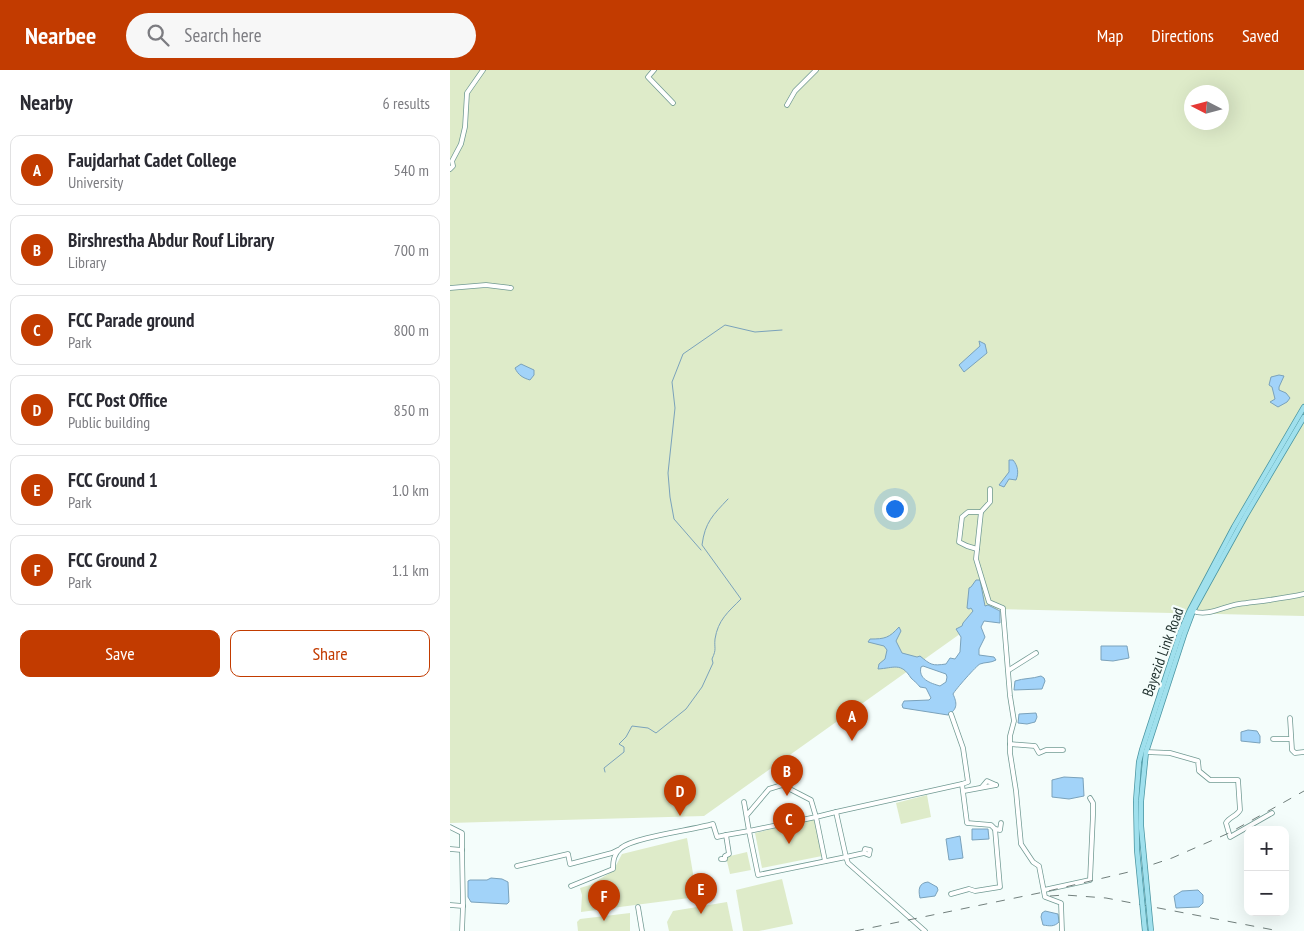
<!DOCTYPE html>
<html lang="en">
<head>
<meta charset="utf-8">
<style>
	:root { --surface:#fff; --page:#f7f7f7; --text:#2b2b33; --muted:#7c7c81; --line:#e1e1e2; --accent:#c23b00 }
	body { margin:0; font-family:"PT Sans Narrow",sans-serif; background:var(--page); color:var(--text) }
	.controls { position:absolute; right:15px; bottom:15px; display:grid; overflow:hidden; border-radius:10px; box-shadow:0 5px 20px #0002 }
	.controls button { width:45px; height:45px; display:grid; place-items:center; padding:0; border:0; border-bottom:1px solid var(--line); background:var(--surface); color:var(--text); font:25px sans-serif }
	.compass { position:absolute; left:734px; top:15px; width:45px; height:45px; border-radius:50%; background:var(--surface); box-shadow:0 5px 20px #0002; rotate:276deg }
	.you { position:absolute; left:444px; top:438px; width:18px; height:18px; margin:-12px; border:4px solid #fff; border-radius:50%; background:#1a73e8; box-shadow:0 0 0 8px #1a73e833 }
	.badge { display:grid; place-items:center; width:32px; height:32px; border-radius:50%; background:var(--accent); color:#fff; font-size:16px; font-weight:700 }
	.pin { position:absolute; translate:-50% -41px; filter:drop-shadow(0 1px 2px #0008) }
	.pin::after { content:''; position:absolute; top:26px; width:18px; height:15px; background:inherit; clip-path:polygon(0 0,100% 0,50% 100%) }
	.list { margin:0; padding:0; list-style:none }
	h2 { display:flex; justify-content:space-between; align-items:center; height:65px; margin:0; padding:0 20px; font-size:21px }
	h2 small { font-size:16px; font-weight:400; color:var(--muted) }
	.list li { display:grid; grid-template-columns:32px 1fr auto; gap:15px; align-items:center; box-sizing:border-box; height:70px; margin:0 10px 10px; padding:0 10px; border:1px solid var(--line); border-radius:10px }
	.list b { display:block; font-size:19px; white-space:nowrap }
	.list p { margin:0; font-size:16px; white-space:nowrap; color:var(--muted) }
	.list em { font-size:16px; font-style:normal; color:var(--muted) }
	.actions { display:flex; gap:10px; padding:15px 20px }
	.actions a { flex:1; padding:11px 0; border:1px solid var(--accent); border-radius:10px; text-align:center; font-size:18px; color:var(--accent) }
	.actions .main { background:var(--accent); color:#fff }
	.icon { flex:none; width:28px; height:28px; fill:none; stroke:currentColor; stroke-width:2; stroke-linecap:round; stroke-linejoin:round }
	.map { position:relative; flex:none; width:854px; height:861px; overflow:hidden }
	header { display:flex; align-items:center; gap:30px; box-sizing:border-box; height:70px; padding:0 25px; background:var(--accent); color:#fff }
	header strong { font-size:24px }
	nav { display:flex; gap:28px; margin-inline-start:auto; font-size:18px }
	.search { width:350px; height:45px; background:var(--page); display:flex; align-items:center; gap:12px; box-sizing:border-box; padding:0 18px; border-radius:28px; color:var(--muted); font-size:19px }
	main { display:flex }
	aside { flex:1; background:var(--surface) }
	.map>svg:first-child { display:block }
	.green { fill:#deebc9; fill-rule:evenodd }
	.water { fill:#a2d3f9; stroke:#7aa2bb; fill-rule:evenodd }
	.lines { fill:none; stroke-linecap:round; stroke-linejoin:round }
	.stream { stroke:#7aa2bb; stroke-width:1 }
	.minor-casing { stroke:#719a93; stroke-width:5.5 }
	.major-casing { stroke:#4995a1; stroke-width:6 }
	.minor { stroke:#fff; stroke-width:4 }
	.major { stroke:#a0e0ed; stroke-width:4.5 }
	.rail { stroke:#717f7c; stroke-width:1; stroke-dasharray:9 9; stroke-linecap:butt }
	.major-bridge-casing { stroke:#4995a1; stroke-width:6; stroke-linecap:butt }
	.major-bridge { stroke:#a0e0ed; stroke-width:4.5 }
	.labels { text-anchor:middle; stroke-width:4.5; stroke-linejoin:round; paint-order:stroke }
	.street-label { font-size:15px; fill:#1d2e2b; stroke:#f4fdfb }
</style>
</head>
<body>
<header>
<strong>Nearbee</strong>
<div class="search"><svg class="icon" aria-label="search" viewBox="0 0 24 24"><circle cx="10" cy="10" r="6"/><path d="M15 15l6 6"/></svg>Search here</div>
<nav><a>Map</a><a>Directions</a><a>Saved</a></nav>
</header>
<main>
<aside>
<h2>Nearby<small>6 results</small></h2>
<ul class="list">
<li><span class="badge">A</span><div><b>Faujdarhat Cadet College</b><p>University</p></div><em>540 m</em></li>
<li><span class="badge">B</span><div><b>Birshrestha Abdur Rouf Library</b><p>Library</p></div><em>700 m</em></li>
<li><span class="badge">C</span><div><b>FCC Parade ground</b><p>Park</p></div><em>800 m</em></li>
<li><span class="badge">D</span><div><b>FCC Post Office</b><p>Public building</p></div><em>850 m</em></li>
<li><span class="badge">E</span><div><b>FCC Ground 1</b><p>Park</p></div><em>1.0 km</em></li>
<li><span class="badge">F</span><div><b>FCC Ground 2</b><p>Park</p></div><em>1.1 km</em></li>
</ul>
<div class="actions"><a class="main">Save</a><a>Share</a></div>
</aside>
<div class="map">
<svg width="854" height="861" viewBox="0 0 854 861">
	<rect width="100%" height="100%" fill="#f4fdfb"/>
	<g class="green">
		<path d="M 0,0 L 854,0 L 854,546 L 545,539 L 254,746 L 0,753 ZM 742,22 L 772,22 L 772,52 L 742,52 Z"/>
		<polygon points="477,725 481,747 451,754 446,733"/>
		<polygon points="365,749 372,786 312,798 305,763"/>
		<polygon points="237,768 247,827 131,842 132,825 130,818 140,815 163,801 172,784"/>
		<polygon points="297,782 301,800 280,804 276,787"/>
		<polygon points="332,809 343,854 309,861 293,861 286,820"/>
		<polygon points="277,832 283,861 219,861 217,852 223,841"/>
		<polygon points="180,843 180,861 128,861 127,852 130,849"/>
	</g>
	<g class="water">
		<polygon points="529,271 535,274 537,283 514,302 509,295 530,276"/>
		<path d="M 71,294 L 84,300 L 84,305 L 80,310 C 73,308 68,305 65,298 Z"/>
		<polygon points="829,305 834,306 829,317 829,320 836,323 840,328 837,332 828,337 820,332 825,329 822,317 819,315 821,307"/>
		<path d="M 559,390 L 563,390 C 568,396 569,403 566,410 L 559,409 L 554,417 L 549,415 L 559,402 Z"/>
		<path d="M 526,510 L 530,510 L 535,536 L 538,535 L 550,541 L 550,553 L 534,551 L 531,557 L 535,567 L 529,579 L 529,585 L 544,587 L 546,590 C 541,593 535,592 530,594 C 527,595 505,620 503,624 C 507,633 508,639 498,645 L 453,638 L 452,635 L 454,631 L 479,630 L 481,628 L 476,618 L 470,617 C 467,613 464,611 461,608 C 451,592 444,598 428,599 L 429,594 L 435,589 L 437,580 L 434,576 L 418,572 L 420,569 C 435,569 439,568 449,557 L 451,561 L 446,571 L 452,583 L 467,587 L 470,586 C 481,595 482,596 496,594 L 500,588 L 505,589 L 510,582 L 511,567 L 506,559 L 512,556 L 513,553 L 523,541 L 521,538 L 519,539 L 517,538 L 519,518 L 521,517 ZM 473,596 L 496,604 L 497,607 L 496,612 L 490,616 C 480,613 468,609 471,597 Z"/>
		<polygon points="651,576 677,576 679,588 663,591 651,590"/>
		<path d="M 591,606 L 594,608 L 595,611 L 592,619 L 564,620 L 565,611 C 574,608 582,609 591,606 Z"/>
		<polygon points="586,643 587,647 585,652 577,654 568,653 569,644"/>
		<polygon points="798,660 807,661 810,666 810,673 791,671 791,662"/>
		<polygon points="614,707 633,708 634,726 619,729 602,727 602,710"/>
		<polygon points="522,759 538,759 539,769 522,770"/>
		<polygon points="510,766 513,788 499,790 496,769"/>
		<polygon points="41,808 52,809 58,812 59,832 57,834 21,832 18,827 18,811 20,810 37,810"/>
		<path d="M 478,812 L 487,817 L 488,820 L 485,826 L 470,828 C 468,819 469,813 478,812 Z"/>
		<polygon points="748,820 753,825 753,833 749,837 726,838 724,826 732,821"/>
		<path d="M 595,841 L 608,844 L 609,852 C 604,857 600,856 593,855 L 591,847 L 592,843 Z"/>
	</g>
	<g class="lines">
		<g class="stream">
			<polyline points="251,480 224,449 220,427 218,403 225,338 222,312 233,284 275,255 305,262 332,260"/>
			<path d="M 155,702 L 154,698 L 174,682 L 174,677 L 169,674 L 176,667 L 182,656 L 198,658 L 206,663 L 236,639 L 252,617 L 263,593 L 262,589 C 267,578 264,579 265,569 C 268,550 278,542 291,529 L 252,475 C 255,452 263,445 278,429"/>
		</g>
		<defs>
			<g id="minor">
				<polyline points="204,0 198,7 223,33"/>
				<polyline points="337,35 345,21 366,0"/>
				<polyline points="0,99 3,96 2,91 11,74 15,57 17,23 33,0"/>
				<polyline points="0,218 36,215 61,218"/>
				<polyline points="540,419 540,432 531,442 526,489 539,532 553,538 553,541 560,626 564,651 560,666 560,683 566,721 571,774 583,792 589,796 595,827 611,833 612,861"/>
				<polyline points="527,479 517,476 509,472 512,447 518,442 531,442"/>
				<path d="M 743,541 C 758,547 774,536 789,534 C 811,531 832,529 854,524"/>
				<polyline points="559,600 586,583"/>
				<polyline points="501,644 513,678 518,712 512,714"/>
				<polyline points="840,648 842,680 845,683 854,682"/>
				<polyline points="823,669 841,669"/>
				<polyline points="560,674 585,676 589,683 596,680 613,680"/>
				<path d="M 696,682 L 720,683 L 748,691 L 749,701 L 760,710 L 788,710 L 790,740 C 787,746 779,747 776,753 L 780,767 L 822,743"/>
				<polyline points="532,717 537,711 546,715"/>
				<polyline points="514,721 546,715"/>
				<polyline points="294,732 299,761 366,747 361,730 332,715 319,719 297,745"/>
				<polyline points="386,742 512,714 517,753 541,755 545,759 550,817 525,821 519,819 501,824"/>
				<polyline points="0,757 12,763 12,780 0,779"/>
				<polyline points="545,759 550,760 551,753"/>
				<polyline points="276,765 299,761 308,805 396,787 398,793 475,861"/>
				<polyline points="12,780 13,836"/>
				<polyline points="375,791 366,747 386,742 396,787 414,783 419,785 420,780 415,779 414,783"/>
				<polyline points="67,796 118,784 120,794 162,783 168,780"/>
				<path d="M 121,816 L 163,799 C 163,790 164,784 171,778 C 185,767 243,760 263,754 L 267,767 L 276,765 L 279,784 L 275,786 L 275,789 L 271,789"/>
				<polyline points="594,820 640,810 643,745 643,733 640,728"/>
				<polyline points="0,835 13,836 12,861"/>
				<polyline points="188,837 192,861"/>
			</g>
			<g id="major">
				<polyline points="686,731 689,692 692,680 730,563 740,540 784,457 854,337"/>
				<polyline points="691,731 696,682 734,565 743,541 796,445 854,347"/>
			</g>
		</defs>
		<use href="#minor" class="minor-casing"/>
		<use href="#major" class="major-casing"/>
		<use href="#minor" class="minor"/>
		<use href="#major" class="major"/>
		<g class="rail">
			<polyline points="600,826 615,825 656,828 829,861"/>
			<polyline points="405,861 594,822 683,801 722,788 779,763 854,721"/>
		</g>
		<defs>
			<g id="major-bridge">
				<polyline points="686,731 687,780 695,861"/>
				<polyline points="691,731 691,756 701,861"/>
			</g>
		</defs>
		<use href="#major-bridge" class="major-bridge-casing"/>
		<use href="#major-bridge" class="major-bridge"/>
	</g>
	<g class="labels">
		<g class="street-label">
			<text transform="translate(713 582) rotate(-70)" y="5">Bayezid Link Road</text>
		</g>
	</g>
</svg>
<div class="controls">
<button>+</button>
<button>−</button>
</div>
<svg class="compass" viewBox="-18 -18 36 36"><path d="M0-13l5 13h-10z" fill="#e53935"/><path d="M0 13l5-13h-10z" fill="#7c7c81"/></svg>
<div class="you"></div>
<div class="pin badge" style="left:402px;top:671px">A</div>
<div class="pin badge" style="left:337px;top:726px">B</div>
<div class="pin badge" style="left:339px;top:774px">C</div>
<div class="pin badge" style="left:230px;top:746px">D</div>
<div class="pin badge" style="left:251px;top:844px">E</div>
<div class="pin badge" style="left:154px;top:851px">F</div>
</div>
</main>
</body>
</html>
